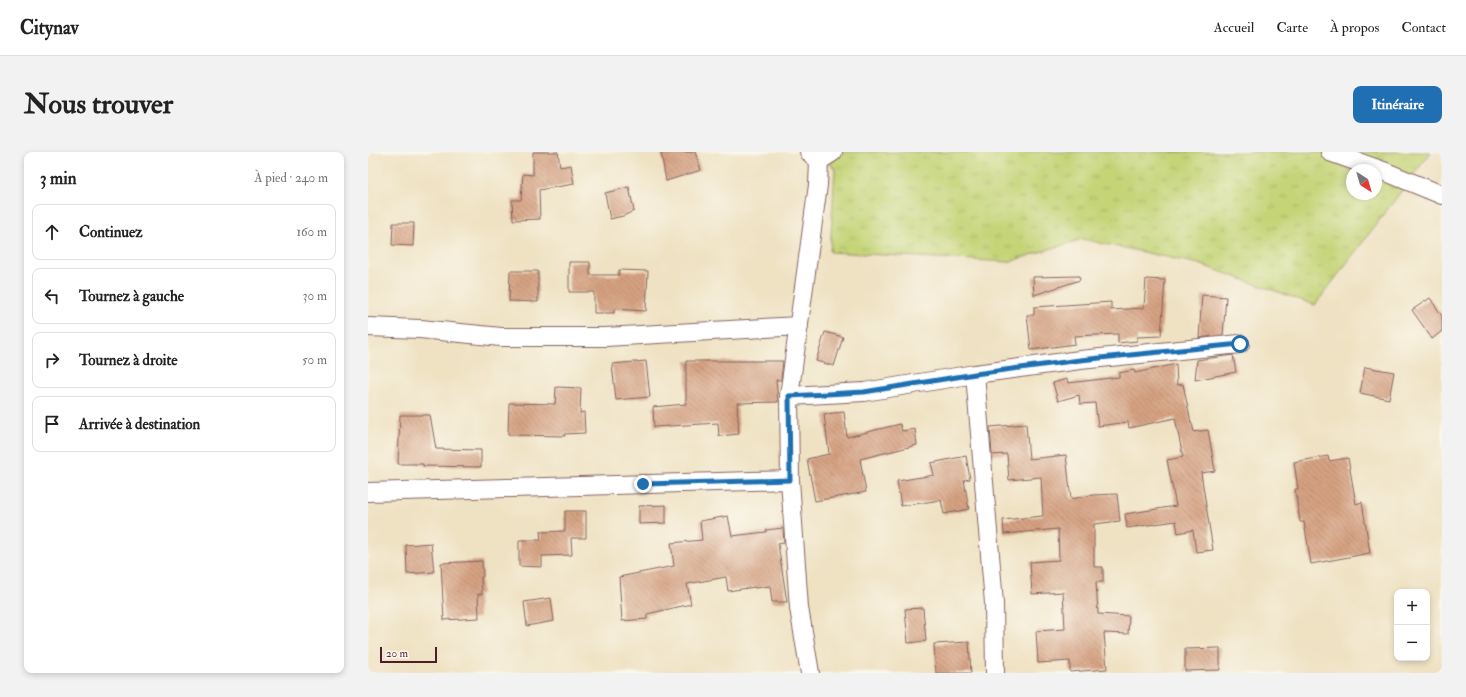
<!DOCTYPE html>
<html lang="fr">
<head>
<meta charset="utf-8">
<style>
	:root { --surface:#fff; --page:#f2f2f2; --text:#222; --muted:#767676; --line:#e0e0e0; --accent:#1f6fb2 }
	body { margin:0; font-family:"IM FELL Double Pica",serif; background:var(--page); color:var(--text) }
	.controls { position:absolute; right:12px; bottom:12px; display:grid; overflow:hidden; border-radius:8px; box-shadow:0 2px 6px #0003 }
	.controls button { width:36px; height:36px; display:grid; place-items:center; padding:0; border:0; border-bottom:1px solid var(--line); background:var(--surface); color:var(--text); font:20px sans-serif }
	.compass { position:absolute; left:978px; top:12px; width:36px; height:36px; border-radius:50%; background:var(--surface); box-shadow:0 2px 6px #0003; rotate:143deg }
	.scale { position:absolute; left:12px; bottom:10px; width:57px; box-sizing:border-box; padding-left:4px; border:2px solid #4a1f2b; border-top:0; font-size:11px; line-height:14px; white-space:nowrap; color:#4a1f2b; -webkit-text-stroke:3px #fbf7ec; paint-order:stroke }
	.stop { position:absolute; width:12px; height:12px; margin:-9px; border:3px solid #1f6fb2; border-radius:50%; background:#fff }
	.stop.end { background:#1f6fb2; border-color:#fff; box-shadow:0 1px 4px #0008 }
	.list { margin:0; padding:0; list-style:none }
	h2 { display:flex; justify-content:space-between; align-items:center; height:52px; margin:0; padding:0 16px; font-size:17px }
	h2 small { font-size:13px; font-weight:400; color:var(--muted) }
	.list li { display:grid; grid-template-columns:26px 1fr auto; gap:12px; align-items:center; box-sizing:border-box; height:56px; margin:0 8px 8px; padding:0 8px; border:1px solid var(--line); border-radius:8px }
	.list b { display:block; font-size:15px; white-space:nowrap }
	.list em { font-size:13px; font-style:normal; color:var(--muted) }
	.icon { flex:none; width:22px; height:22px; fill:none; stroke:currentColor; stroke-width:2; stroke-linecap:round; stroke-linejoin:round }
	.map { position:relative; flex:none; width:1074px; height:521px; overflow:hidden; border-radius:8px }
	header { display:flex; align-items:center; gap:24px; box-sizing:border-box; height:56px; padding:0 20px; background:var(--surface); border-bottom:1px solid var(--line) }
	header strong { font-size:19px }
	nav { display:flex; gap:22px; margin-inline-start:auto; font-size:14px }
	.intro { display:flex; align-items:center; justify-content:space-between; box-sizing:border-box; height:96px; padding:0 24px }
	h1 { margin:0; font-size:28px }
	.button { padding:10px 18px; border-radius:8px; background:var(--accent); color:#fff; font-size:14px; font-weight:700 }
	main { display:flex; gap:24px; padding:0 24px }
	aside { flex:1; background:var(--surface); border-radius:8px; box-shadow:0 2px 6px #0003 }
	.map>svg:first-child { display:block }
	.grass { fill:url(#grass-tufts); stroke:#877a51; fill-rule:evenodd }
	.building { fill:url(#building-back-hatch) }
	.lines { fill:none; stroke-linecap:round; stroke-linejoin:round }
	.minor-casing { stroke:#846360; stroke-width:20 }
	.minor { stroke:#fff; stroke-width:18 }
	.route { stroke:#1f6fb2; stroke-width:5 }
</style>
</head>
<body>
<header>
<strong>Citynav</strong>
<nav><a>Accueil</a><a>Carte</a><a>À propos</a><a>Contact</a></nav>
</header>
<div class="intro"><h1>Nous trouver</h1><a class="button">Itinéraire</a></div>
<main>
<aside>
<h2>3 min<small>À pied · 240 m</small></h2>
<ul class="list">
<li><svg class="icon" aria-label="ahead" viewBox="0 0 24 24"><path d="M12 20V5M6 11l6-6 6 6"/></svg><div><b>Continuez</b></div><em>160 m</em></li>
<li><svg class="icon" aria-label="left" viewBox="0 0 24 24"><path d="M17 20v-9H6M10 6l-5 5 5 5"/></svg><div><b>Tournez à gauche</b></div><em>30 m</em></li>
<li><svg class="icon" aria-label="right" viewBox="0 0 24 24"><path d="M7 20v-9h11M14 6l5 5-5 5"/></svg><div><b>Tournez à droite</b></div><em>50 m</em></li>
<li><svg class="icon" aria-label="arrive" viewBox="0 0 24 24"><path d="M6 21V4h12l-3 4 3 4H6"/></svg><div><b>Arrivée à destination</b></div></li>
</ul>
</aside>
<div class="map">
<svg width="1074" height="521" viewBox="0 0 1074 521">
	<defs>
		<pattern id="grass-tufts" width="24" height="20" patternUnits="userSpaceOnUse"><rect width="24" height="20" fill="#c4d477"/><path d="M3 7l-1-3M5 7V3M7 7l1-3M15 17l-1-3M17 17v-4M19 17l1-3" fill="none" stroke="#aab667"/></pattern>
		<pattern id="building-back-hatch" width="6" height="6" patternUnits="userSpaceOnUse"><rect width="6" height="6" fill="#d6a282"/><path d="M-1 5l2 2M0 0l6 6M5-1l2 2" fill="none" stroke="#b0836b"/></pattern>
	</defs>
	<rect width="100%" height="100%" fill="#fbf7ec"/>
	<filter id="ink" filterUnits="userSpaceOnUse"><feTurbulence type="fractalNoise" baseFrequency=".025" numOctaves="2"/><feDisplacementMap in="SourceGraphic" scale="8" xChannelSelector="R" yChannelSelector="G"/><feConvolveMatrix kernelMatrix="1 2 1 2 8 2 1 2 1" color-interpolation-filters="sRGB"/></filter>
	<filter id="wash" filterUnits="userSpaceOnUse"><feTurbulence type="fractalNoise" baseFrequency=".012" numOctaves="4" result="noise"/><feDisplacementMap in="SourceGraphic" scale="16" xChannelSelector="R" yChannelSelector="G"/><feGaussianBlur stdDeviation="0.9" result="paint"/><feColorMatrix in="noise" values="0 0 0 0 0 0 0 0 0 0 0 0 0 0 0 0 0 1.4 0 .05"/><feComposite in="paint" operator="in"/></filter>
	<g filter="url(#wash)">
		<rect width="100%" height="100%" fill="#efe2c3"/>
		<path class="grass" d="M 452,0 L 1063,0 L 947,153 L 831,112 L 714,87 L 640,110 L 462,100 L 467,17 ZM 984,18 L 1008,18 L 1008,42 L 984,42 Z"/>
		<g id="blocks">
			<g class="building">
				<polygon points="165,0 190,0 192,15 203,13 206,32 171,38 172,67 145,68 144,48 153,48 155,22 165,23"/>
				<polygon points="293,0 327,0 333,18 298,29"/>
				<polygon points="261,35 266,59 255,64 242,67 237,41"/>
				<polygon points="25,71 46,71 45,94 24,93"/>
				<polygon points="201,110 222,110 222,123 251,123 251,118 280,119 278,159 246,157 246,161 226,161 226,140 201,140"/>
				<polygon points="142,119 170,119 170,150 141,149"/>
				<polygon points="711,124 712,128 666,143 665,125"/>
				<polygon points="778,127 797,128 793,184 769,185 769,189 750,191 750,182 706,184 707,192 663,198 659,163 666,163 666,155 743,150 743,158 776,156"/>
				<polygon points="834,143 858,145 855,183 831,186"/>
				<polygon points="1062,146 1074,164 1074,179 1064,187 1044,158"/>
				<polygon points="457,180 475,185 466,214 448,209"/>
				<polygon points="865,203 868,220 827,228 829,208"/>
				<polygon points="278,209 282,245 248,248 244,212"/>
				<polygon points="318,209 415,209 413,228 408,228 410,250 369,251 371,282 351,284 350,271 286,275 285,255 318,252"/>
				<polygon points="808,212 809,233 815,232 823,271 824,271 826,280 840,278 847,319 833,321 845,398 828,400 825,378 810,381 808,369 759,376 757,362 808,354 799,308 815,305 807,266 761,276 760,270 730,274 727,251 712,252 711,243 690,249 685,231 699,227 700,231 751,225 751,221 766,218 767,221"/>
				<polygon points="997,215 1026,220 1021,247 992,241"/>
				<polygon points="188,235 213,236 212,261 216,260 217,281 196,282 197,284 140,283 141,251 187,252"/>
				<polygon points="476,260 479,285 532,272 534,279 547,277 549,293 492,307 498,340 447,349 439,307 461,302 456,262"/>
				<polygon points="32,263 62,263 68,297 113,298 113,315 55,314 55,312 30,312"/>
				<polygon points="658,272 661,307 698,303 703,347 725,343 749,342 752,369 726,372 726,415 735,415 735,430 728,430 730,462 761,464 760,482 736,481 739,517 702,520 702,509 670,511 668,479 697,477 695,440 664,442 662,410 691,408 690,377 636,382 635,368 675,364 673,325 641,328 639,302 624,303 622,275"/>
				<polygon points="598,304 602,327 596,328 601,357 576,362 573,348 533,354 529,329 566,323 563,311"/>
				<polygon points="960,304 961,309 980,306 988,352 994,350 1002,401 943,412 936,370 932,370 927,337 930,337 926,310"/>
				<polygon points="298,353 298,371 271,372 271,354"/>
				<polygon points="197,359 218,359 218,386 203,386 204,403 174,404 174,415 151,414 151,388 173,388 172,380 197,379"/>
				<polygon points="360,364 364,384 398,380 398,378 415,376 416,391 410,392 419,450 404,450 402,434 387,436 387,435 360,439 358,425 319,432 323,452 279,462 279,467 254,469 251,425 306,414 303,391 334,388 332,369"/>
				<polygon points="63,391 66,420 39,422 38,393"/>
				<polygon points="114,409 115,425 113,425 114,442 110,442 111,466 76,468 73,411"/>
				<polygon points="183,446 186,469 159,474 156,450"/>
				<polygon points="555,456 558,489 540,491 537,457"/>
				<polygon points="601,490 603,521 568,521 566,492"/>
				<polygon points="852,496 852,518 817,519 817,497"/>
			</g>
		</g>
	</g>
	<g filter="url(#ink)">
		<use href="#blocks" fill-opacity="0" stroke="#846360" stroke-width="1"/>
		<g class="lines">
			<defs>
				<g id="minor">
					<polyline points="441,0 451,9 450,33 421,244 422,328 431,456 442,521"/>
					<polyline points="962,0 1018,20 1074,43"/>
					<polyline points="451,9 465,0"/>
					<polyline points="0,175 52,177 133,185 237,185 431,174"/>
					<polyline points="607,222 626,451 627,521"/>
					<polyline points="421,244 496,240 607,222 712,208 872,192"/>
					<polyline points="0,340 422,328"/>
				</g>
			</defs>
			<use href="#minor" class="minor-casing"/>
			<use href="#minor" class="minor"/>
		</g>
	</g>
	<g class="lines" filter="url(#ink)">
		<polyline class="route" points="275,332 422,328 421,244 496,240 607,222 712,208 872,192"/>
	</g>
</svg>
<div class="controls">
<button>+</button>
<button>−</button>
</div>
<svg class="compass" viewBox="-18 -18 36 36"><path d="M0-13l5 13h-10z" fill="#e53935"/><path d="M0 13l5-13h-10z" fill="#767676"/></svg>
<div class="scale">20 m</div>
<div class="stop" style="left:872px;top:192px"></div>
<div class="stop end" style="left:275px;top:332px"></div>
</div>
</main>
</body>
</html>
